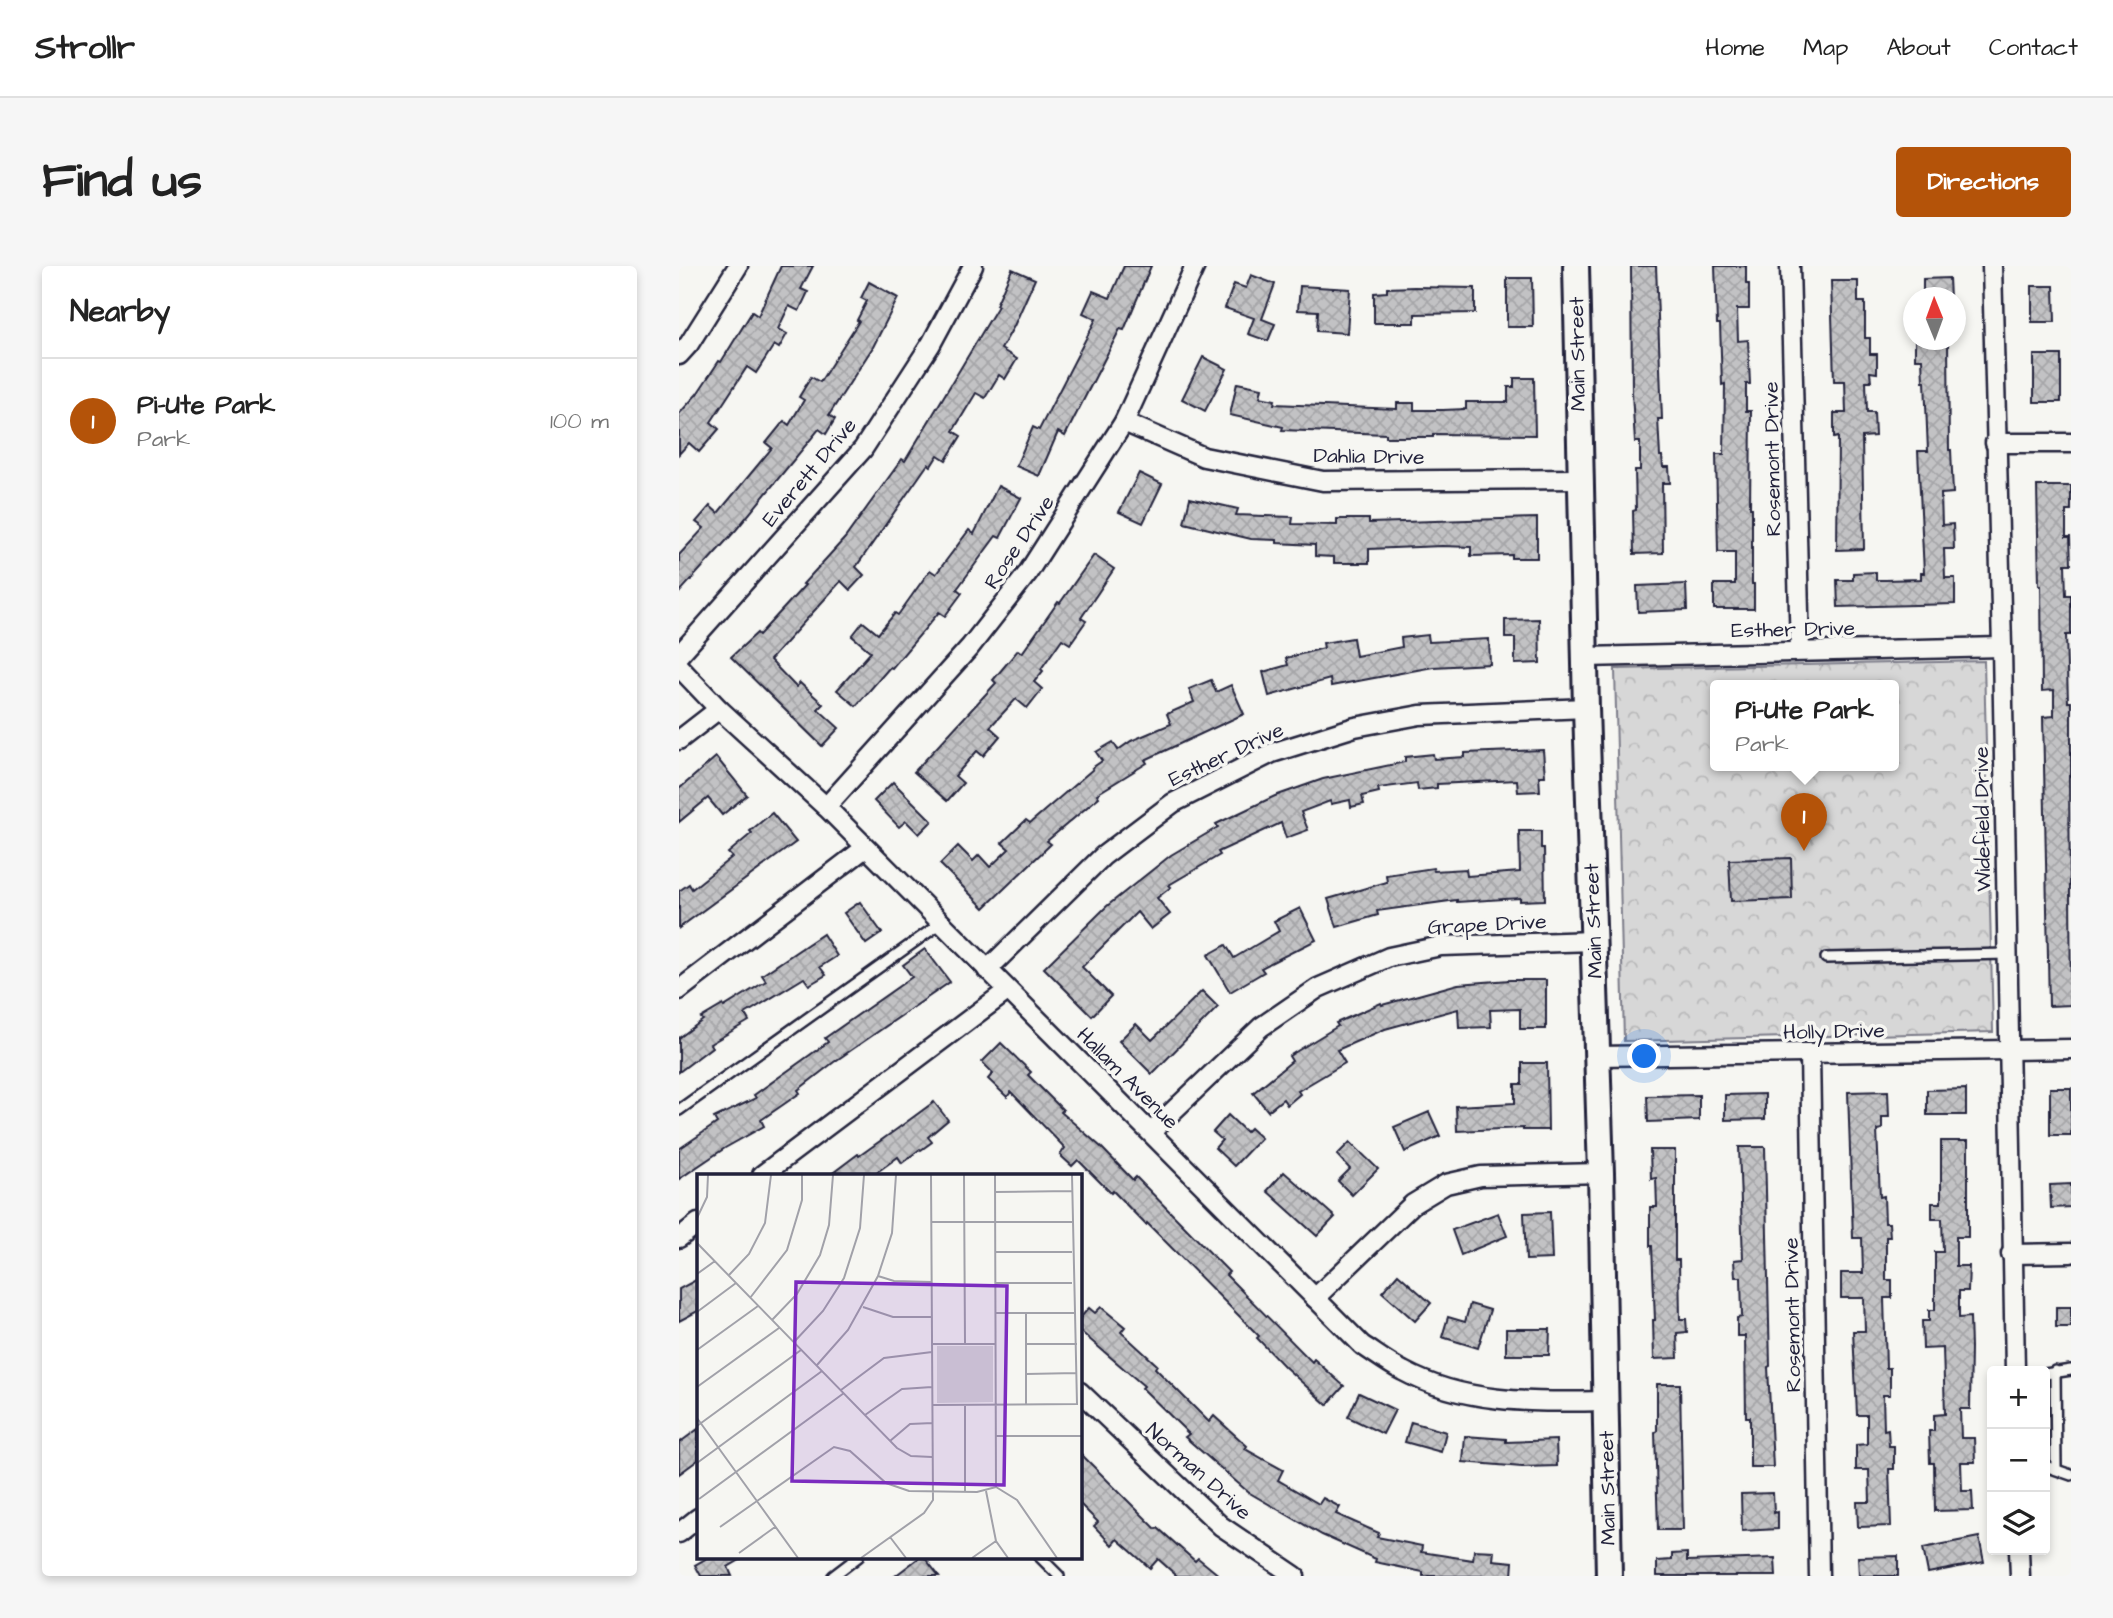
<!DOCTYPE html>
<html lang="en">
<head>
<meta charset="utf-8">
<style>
	:root { --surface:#fff; --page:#f6f6f6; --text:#222; --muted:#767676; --line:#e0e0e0; --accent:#b45309 }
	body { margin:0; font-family:"Architects Daughter",sans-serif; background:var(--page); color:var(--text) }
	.controls { position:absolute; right:21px; bottom:21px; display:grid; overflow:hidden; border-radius:7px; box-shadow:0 4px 10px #0003 }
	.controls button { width:63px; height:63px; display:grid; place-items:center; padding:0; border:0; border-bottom:2px solid var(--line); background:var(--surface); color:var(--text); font:35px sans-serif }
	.compass { position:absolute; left:1224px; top:21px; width:63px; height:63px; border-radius:50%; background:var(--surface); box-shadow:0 4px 10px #0003; rotate:359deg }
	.you { position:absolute; left:966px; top:791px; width:24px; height:24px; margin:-18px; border:5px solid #fff; border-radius:50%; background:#1a73e8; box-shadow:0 0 0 10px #1a73e833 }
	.badge { display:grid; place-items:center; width:46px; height:46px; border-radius:50%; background:var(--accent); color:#fff; font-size:23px; font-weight:700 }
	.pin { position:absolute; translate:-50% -58px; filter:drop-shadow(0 2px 4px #0008) }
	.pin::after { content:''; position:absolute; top:37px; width:24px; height:21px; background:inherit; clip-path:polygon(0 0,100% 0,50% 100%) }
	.popup { position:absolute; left:1031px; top:414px; width:189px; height:91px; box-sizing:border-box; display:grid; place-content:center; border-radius:7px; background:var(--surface); filter:drop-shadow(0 2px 5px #0005); font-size:23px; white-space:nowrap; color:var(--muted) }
	.popup b { font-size:26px; color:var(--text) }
	.popup::after { content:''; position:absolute; left:50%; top:100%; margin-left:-14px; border:14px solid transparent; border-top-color:var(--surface) }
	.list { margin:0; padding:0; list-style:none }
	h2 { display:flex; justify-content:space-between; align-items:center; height:91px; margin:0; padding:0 28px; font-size:30px }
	h2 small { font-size:23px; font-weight:400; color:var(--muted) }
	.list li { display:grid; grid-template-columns:46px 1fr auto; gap:21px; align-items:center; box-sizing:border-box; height:126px; padding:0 28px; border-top:2px solid var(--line) }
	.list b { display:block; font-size:26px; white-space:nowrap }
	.list p { margin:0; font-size:23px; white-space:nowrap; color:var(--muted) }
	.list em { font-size:23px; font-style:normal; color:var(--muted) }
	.icon { flex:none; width:38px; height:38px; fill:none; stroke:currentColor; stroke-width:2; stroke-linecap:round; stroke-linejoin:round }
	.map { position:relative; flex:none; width:1392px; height:1310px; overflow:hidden; border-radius:7px }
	header { display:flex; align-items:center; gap:42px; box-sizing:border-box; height:98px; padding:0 35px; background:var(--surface); border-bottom:2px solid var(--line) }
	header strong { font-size:33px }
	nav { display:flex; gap:38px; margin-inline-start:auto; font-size:24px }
	.intro { display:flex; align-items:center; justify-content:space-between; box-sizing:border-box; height:168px; padding:0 42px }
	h1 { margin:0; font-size:49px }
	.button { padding:18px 32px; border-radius:7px; background:var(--accent); color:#fff; font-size:24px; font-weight:700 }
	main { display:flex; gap:42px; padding:0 42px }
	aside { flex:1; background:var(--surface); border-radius:7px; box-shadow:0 4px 10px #0003 }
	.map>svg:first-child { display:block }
	.forest { fill:url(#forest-crowns); stroke:#7c7c89; stroke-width:2; fill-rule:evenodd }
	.building { fill:url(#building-cross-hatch); stroke:#22223b; stroke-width:2 }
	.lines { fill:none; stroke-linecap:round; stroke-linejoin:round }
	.lane-casing { stroke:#22223b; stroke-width:14 }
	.street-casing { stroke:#22223b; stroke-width:23 }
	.secondary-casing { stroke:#22223b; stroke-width:30 }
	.lane { stroke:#f6f6f2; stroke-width:9 }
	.street { stroke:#f6f6f2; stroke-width:18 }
	.secondary { stroke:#f6f6f2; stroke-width:24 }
	.labels { text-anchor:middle; stroke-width:7; stroke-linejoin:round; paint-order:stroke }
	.street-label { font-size:21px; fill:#22223b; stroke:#f6f6f2 }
	.inset-road { fill:none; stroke:#a1a1a9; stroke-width:2 }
	.view { fill:#7b2cbf; fill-opacity:0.15; stroke:#7b2cbf; stroke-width:3.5 }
	.inset-edge { fill:none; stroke:#22223b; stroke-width:3.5 }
</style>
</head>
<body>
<header>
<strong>Strollr</strong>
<nav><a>Home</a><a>Map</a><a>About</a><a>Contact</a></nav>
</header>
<div class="intro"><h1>Find us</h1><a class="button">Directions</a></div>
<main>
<aside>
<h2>Nearby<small></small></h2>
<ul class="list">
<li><span class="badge">1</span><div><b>Pi-Ute Park</b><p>Park</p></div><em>100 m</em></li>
</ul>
</aside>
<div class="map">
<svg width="1392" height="1310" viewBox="0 0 1392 1310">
	<defs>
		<pattern id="forest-crowns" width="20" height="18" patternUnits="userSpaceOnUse" patternTransform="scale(1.75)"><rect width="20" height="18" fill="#d7d7d7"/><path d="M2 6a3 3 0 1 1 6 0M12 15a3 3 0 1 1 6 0" fill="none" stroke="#b8b8b9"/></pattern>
		<pattern id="building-cross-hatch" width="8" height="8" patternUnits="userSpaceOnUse" patternTransform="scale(1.75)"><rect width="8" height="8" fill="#c2c2c4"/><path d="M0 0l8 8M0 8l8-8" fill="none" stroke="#a6a6a9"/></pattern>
	</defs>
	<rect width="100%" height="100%" fill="#f6f6f2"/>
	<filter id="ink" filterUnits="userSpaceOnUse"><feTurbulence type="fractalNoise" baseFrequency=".0143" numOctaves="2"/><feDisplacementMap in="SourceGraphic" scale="14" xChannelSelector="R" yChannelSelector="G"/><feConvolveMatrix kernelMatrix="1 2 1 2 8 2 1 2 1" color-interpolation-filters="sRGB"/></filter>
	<g filter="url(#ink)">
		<path class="forest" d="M 1305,395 L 1314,766 L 945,775 L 936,403 ZM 1036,419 L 1214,419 L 1214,499 L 1036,499 Z"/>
		<g class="building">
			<polygon points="102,0 134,0 122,23 129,26 120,45 110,40 99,63 108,68 100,82 95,79 77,107 68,101 32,156 40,163 20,186 10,177 0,188 0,148 18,128 40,95 42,96 73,46 79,50"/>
			<polygon points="445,0 472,0 445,64 441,63 386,170 379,166 360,210 337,200 354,161 360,164 417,53 404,47 414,25 431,32"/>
			<polygon points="952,0 977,0 983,153 979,153 981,190 983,190 984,201 990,201 991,217 983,217 984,287 955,288 954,245 957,244 956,204 961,204 961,176 956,176 953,127"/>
			<polygon points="1036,0 1067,0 1067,18 1070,18 1070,43 1058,43 1059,75 1069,74 1071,118 1067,118 1067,145 1072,145 1071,242 1073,242 1073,318 1075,318 1075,343 1035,343 1035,318 1056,318 1056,286 1039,286 1037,188 1045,188 1046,118 1043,119 1041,58 1038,58"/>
			<polygon points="333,3 356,13 335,60 322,83 338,93 326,113 320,109 306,132 297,127 274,165 282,170 267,194 259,189 252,200 249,198 177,301 185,309 171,324 162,315 91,394 117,421 121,417 144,438 139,443 160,462 143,480 52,391 78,367 80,369 126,319 124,318 166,272 223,193 226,195 319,40 317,39"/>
			<polygon points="572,9 596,18 583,53 596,58 589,75 569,68 575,52 546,42 555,18 567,22"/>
			<polygon points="828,12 853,12 854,61 828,61"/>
			<polygon points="1270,12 1271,32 1244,32 1244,13"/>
			<polygon points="1152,15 1179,15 1179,36 1186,36 1186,72 1191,72 1191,88 1198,88 1198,107 1191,106 1192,115 1187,115 1188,146 1195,146 1196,170 1183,171 1185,283 1158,284 1159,171 1155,172 1155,147 1167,147 1166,115 1155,115"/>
			<polygon points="190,16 219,32 194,81 150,149 156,153 147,168 140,163 57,264 0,327 0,289 25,262 17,256 31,240 39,247 93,182 87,177 105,155 110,159 125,134 120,131 132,111 141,116 180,55 178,54 188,35 182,32"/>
			<polygon points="621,20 671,23 668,67 638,65 639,45 619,44"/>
			<polygon points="1353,20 1375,20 1376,56 1353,56"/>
			<polygon points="735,21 796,22 796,47 736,48 736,57 695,57 695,27 708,26 708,22"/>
			<polygon points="1236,74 1269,74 1270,184 1272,184 1274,227 1262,228 1263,259 1274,258 1275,283 1265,283 1266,312 1276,312 1276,338 1159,341 1158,314 1174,314 1174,307 1197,306 1197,314 1206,314 1242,313 1242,307 1245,307 1239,185 1249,185 1246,115 1244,115 1243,93 1236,93"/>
			<rect x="1355" y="89" width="27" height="47"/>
			<polygon points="524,91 548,103 526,145 503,133"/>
			<polygon points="835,112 855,112 856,169 754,168 754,171 707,171 707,168 603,164 604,161 551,149 558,117 583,122 581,131 596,134 595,138 718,143 718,137 735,137 735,144 764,144 787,143 787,136 829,136 829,121 835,121"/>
			<polygon points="460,207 483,218 464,257 440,246"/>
			<polygon points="319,220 342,232 321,272 317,270 278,323 283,327 266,350 260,346 213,402 211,401 177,440 158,424 192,386 173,370 184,356 199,368 216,347 219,349 251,304 257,308 290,264 295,268"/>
			<polygon points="1358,220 1392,220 1392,245 1387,245 1387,271 1391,271 1392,298 1386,298 1387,329 1392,329 1392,369 1387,369 1389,436 1392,436 1392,510 1390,510 1392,739 1370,740 1364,451 1375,450 1375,424 1363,425 1362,319 1360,319"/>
			<polygon points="511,232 559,243 557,249 614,251 613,258 658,259 658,253 690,253 690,257 858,252 858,292 833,292 833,289 792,290 792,281 763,280 690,283 690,297 655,297 655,291 636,290 636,279 598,277 598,274 572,273 505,257"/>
			<polygon points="415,289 435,303 402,352 407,355 391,378 383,373 362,403 364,405 355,416 363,423 348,442 337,433 311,461 321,470 304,490 298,485 276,510 284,517 268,535 235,506 317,417 314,414 339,384 343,387 379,336 381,337"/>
			<polygon points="1007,318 1008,344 959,346 958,320"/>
			<polygon points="860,353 861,397 836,398 836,372 826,372 826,354"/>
			<polygon points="749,369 750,376 810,373 811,398 754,401 652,420 651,413 590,430 584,406 609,399 607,392 645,382 644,377 674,372 677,390 723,381 722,372"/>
			<polygon points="532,414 537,426 552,419 565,448 466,494 468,497 418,528 420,531 368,575 372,578 305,642 261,598 279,580 294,595 300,589 311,601 330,583 323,577 347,554 351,557 414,503 413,502 423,495 417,486 434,476 439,484 452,475 492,458 488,448 515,436 510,423"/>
			<polygon points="864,484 866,510 860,510 861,525 839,526 838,514 758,518 758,522 739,524 738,517 699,522 700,526 683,530 685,538 672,541 671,534 652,538 651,535 622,546 629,564 607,572 602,557 539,586 541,589 490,619 492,621 478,632 491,648 472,663 458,646 403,701 432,730 413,750 365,702 428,640 492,589 539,561 537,558 596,530 644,513 726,496 726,491 754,488 755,493 786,491 786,487"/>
			<polygon points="37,491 68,529 43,549 29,532 0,556 0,523"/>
			<polygon points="214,516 253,555 240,568 227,555 220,561 195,535"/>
			<polygon points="93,547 117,576 0,662 0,625 10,618 13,623 53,591 49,587 73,567 71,565"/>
			<polygon points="840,565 862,565 862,582 865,582 866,634 841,635 841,632 778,636 778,634 698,645 699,649 658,661 649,633 708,616 707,609 754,602 755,605 787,603 788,610 841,606"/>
			<polygon points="1112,592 1113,633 1052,635 1050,594"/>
			<polygon points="181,636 203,667 187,678 165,647"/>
			<polygon points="621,642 637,674 582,702 585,706 551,726 529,689 547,679 555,692 600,665 595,655"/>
			<polygon points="144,668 158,690 141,701 147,709 130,719 125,712 66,748 70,755 31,778 33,781 0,806 0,772 24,754 22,752 44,739 45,741 87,715 83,709"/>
			<polygon points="246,683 271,716 155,796 119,824 121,827 82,854 85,860 46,882 0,913 0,883 38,857 35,852 77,832 75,829 149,776 146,772 233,711 224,699"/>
			<polygon points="831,714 867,714 867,763 841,763 841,743 811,744 812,761 780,762 779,743 706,763 658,784 666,797 619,825 621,828 608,839 604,833 589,845 574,827 613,795 610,790 659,760 657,757 702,737 703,739 779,718"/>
			<polygon points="523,725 539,741 473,808 440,775 457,758 473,774"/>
			<polygon points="322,777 352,806 349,809 384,844 382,846 422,881 454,914 457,911 550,1006 547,1009 633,1096 635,1093 665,1120 648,1139 606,1101 578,1072 580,1070 468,957 467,959 434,925 432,927 399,894 393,900 381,889 386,882 332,826 328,831 309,813 314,807 303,796"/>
			<polygon points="843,797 868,797 869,864 844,864 844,862 778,865 777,840 836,837 836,818 843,818"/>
			<rect x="1371" y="822" width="21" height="47"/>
			<polygon points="1287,823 1287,849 1248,849 1248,824"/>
			<polygon points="1209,825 1210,851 1203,851 1203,863 1198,864 1201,931 1205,930 1206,957 1210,957 1211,971 1207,971 1207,1014 1213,1014 1213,1032 1205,1032 1207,1102 1211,1102 1211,1129 1204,1129 1205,1164 1209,1163 1210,1180 1215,1180 1215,1203 1210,1203 1212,1260 1179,1261 1178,1236 1191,1236 1190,1204 1177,1204 1177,1179 1188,1178 1188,1149 1178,1149 1174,1065 1186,1065 1185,1032 1162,1032 1162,1007 1184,1007 1183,972 1174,972 1169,826"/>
			<polygon points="1086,828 1086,853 1046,854 1046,829"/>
			<polygon points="1020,829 1020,854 969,856 968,830"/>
			<polygon points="255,836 269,854 249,871 253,876 242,884 241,883 223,897 219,891 194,909 151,909 179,888 180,890 218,863"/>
			<polygon points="750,846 761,870 726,886 715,861"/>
			<polygon points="549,849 567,866 571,862 582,872 555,900 536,882 543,874 534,866"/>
			<polygon points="1262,875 1289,875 1289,971 1277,971 1277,1000 1290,1000 1289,1025 1280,1025 1280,1052 1291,1051 1292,1081 1291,1143 1281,1143 1282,1172 1295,1172 1296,1196 1282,1196 1283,1225 1293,1225 1294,1244 1256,1245 1255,1197 1251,1197 1250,1165 1255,1165 1255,1149 1266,1148 1264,1082 1244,1083 1243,1055 1250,1055 1250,1044 1256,1044 1256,986 1264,986 1263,953 1253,953 1253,937 1262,937"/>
			<polygon points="671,876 699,903 673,929 659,915 671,903 658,889"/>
			<polygon points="1060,881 1086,881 1091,1100 1089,1101 1094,1201 1071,1201 1071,1151 1067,1151 1066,1070 1058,1070 1058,1052 1063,1051 1062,1011 1056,1011 1055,994 1064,993"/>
			<polygon points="971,884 996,884 996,994 1000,994 1001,1053 1007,1053 1008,1066 998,1067 999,1092 975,1093 974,1054 976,1054 973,980 971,980 971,941 978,941 977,912 972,913"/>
			<polygon points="605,906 656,951 638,970 588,925"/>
			<polygon points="1392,918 1392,941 1372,942 1371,919"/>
			<polygon points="871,946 873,993 847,994 845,947"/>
			<polygon points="819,947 828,970 782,989 773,964"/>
			<polygon points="719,1008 752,1037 736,1055 703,1026"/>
			<polygon points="19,1013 19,1045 0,1055 0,1023"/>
			<polygon points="791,1038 811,1044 799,1082 763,1071 769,1051 786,1056"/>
			<polygon points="422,1041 446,1061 442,1066 478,1099 476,1102 530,1156 535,1150 568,1180 566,1183 604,1204 599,1214 640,1238 644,1232 661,1241 657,1248 700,1267 698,1271 743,1280 742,1286 794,1294 795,1284 815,1285 814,1294 834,1296 833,1310 744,1310 744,1306 696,1296 697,1293 643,1269 569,1226 506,1171 510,1168 463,1122 465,1120 401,1065 401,1052 410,1042 416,1047"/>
			<rect x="1377" y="1041" width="15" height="20"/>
			<polygon points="827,1063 871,1063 870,1089 827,1089"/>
			<polygon points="978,1118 1001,1118 1004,1264 979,1264 976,1166 978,1165"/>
			<polygon points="680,1127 716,1144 704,1168 669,1151"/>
			<polygon points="732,1156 767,1166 762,1186 726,1176"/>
			<polygon points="19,1163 19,1194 0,1208 0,1177"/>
			<polygon points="786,1170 827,1173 827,1176 877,1174 878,1200 843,1201 784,1196"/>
			<polygon points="401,1187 477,1263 479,1262 516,1295 519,1292 541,1310 498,1310 479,1293 471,1302 438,1273 433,1279 415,1260 419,1256 401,1238"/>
			<polygon points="1094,1227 1095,1247 1099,1246 1099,1263 1063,1265 1062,1228"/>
			<polygon points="1300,1271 1305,1296 1249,1307 1244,1282"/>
			<polygon points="1008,1287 1008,1295 1096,1292 1097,1310 978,1310 978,1295 993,1294 993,1288"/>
			<polygon points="1219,1290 1219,1310 1180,1310 1179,1291"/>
			<polygon points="30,1291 66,1291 49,1301 53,1310 22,1310 16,1299"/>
			<polygon points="241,1291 245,1291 260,1310 216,1310"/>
		</g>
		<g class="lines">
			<defs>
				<g id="lane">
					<polyline points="1147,692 1328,688"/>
					<polyline points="0,844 262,657"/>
					<polyline points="1376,1105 1377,1203"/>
					<polyline points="1366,1108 1392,1104"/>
					<polyline points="1366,1200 1392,1209"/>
					<polyline points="361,1291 380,1310"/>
					<polyline points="154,1310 179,1291"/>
				</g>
				<g id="street">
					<polyline points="1111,0 1121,385"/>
					<polyline points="1313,0 1323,381 1336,1105"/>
					<polyline points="0,89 10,78 59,0"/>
					<polyline points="445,156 525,191 644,215 901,213"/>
					<polyline points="1316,177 1392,177"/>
					<polyline points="0,389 184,183 252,78 294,0"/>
					<polyline points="906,391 1323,381"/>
					<path d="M 0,401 L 40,443 L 147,541 L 683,1079 C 697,1088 710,1098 724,1105 C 787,1139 858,1136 926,1135"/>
					<polyline points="0,474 40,443"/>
					<polyline points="147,541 291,381 348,308 445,156 516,0"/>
					<polyline points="308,704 424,590 494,537 593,487 676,461 741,449 907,442"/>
					<polyline points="0,724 186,582"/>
					<polyline points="1131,788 1140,1310"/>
					<polyline points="918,790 1392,783"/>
					<polyline points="472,866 582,761 639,722 710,691 762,680 915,675"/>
					<polyline points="83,909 328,725"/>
					<polyline points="0,972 19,957"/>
					<polyline points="1332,988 1392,987"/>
					<polyline points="636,1032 734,938 767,918 802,910 922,907"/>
					<polyline points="401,1126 542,1260 616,1310"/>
					<polyline points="0,1267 19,1252"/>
					<polyline points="1340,1284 1341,1310"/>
				</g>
				<polyline id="secondary" points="897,0 907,442 922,907 930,1310"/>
			</defs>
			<use href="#lane" class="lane-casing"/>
			<use href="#street" class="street-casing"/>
			<use href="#secondary" class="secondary-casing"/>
			<use href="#lane" class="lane"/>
			<use href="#street" class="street"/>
			<use href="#secondary" class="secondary"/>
		</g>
	</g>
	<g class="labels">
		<g class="street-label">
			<text transform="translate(898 88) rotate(-91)" y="7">Main Street</text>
			<text transform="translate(690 190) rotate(1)" y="7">Dahlia Drive</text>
			<text transform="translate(1093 193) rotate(-91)" y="7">Rosemont Drive</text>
			<text transform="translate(130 206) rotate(-50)" y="7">Everett Drive</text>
			<text transform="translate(340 276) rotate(-56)" y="7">Rose Drive</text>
			<text transform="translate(1114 363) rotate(-1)" y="7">Esther Drive</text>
			<text transform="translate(547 488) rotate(-25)" y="7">Esther Drive</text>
			<text transform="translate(1303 553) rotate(-91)" y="7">Widefield Drive</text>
			<text transform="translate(914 655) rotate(-92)" y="7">Main Street</text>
			<text transform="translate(808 658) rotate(-3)" y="7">Grape Drive</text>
			<text transform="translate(1155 765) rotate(-1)" y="7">Holly Drive</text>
			<text transform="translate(449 812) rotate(45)" y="7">Hallam Avenue</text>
			<text transform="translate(1113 1049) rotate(-91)" y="7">Rosemont Drive</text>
			<text transform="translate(520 1205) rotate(42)" y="7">Norman Drive</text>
			<text transform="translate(928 1222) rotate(-91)" y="7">Main Street</text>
		</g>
	</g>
	<g transform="translate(18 908)">
		<rect width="385" height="385" fill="#f6f6f2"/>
		<path d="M 240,172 L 296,172 L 296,228 L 240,229 Z" fill="#d7d7d7"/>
		<path class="inset-road" d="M 267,1 L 268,170M 298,1 L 299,313M 298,18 L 375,17M 0,44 L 10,23 L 11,1M 235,48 L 375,48M 0,69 L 200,274 L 214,282 L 235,283M 298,78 L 375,78M 0,100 L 18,87M 32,101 L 52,80 L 68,49 L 74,1M 181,102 L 197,107 L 235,108M 298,109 L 375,109M 53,124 L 90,76 L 105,26 L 105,1M 166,133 L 196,143 L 235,143M 0,138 L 39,109M 298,139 L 379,139M 329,139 L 329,231M 75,146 L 100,120 L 123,81 L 132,51 L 136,1M 97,168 L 126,137 L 147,104 L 163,54 L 167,1M 235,170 L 299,170M 329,170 L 380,170M 0,176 L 61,132M 120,191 L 151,156 L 181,102 L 195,59 L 199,1M 329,200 L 380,199M 0,213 L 82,154M 144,216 L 187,184 L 235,178M 236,231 L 380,230 L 375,1M 268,231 L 268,318M 168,241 L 205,215 L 235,213M 0,244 L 101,384M 0,252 L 104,176M 298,262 L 385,262M 193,267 L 213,250 L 236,249M 0,289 L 125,197M 299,313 L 320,326 L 360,384M 289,317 L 299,367 L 311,384M 2,325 L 147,219M 23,353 L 137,273 L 153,277 L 189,309 L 212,317 L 280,318 L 299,313M 193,363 L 209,384M 42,379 L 78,353M 164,384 L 227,339 L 236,326 L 234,1M 275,384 L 299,367"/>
		<path class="view" d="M 99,108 L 310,112 L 307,311 L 95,307 Z"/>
		<rect width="385" height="385" class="inset-edge"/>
	</g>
</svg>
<div class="controls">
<button>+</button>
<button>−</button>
<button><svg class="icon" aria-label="layers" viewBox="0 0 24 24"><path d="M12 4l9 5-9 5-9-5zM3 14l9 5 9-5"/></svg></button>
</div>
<svg class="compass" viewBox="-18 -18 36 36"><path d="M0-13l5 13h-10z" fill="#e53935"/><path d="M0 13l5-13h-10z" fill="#767676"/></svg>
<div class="you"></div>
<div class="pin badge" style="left:1125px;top:585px">1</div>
<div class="popup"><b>Pi-Ute Park</b>Park</div>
</div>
</main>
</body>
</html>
